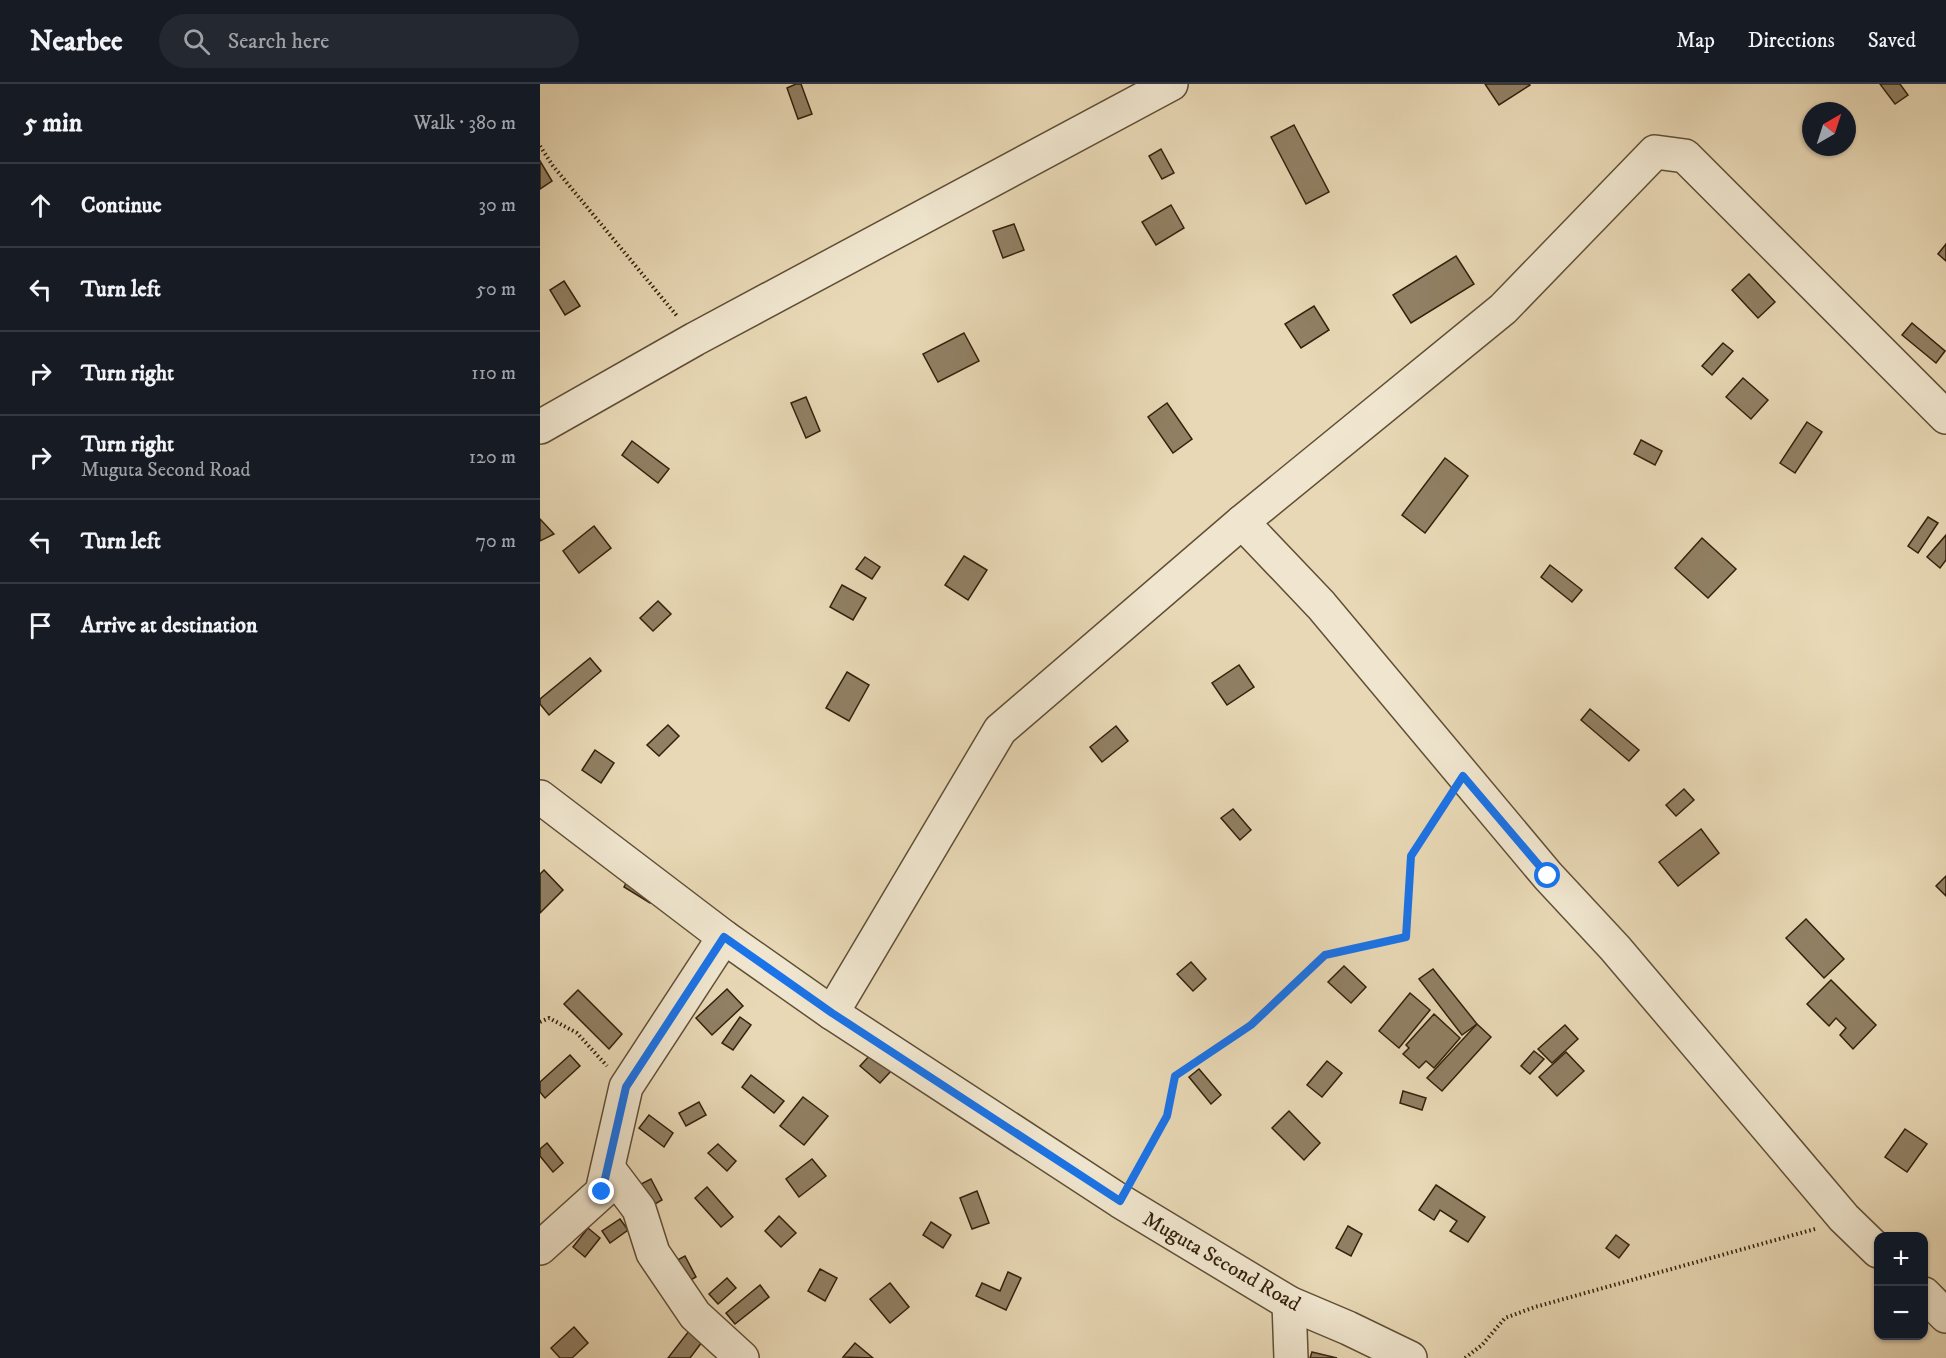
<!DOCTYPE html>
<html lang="en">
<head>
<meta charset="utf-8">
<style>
	:root { --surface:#171b24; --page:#242831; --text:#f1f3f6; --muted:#9ea1a6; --line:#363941 }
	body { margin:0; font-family:"IM FELL DW Pica",serif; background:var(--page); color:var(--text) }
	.controls { position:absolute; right:18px; bottom:18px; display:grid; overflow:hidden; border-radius:12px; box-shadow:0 2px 4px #0004 }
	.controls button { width:54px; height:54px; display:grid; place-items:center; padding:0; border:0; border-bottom:2px solid var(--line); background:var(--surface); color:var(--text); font:30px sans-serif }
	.compass { position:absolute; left:1262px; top:18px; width:54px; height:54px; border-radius:50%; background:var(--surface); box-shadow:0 2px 4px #0004; rotate:39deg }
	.stop { position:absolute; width:18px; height:18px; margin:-14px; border:4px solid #1a73e8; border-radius:50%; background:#fff }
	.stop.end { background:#1a73e8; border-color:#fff; box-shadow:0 2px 6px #0008 }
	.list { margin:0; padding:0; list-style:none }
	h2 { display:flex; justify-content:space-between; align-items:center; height:78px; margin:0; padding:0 24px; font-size:26px }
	h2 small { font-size:20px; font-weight:400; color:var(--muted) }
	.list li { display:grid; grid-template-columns:39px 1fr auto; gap:18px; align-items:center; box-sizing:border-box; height:84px; padding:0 24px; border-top:2px solid var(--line) }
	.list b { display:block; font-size:22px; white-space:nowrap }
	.list p { margin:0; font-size:20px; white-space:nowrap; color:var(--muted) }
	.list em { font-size:20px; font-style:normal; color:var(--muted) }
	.icon { flex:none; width:33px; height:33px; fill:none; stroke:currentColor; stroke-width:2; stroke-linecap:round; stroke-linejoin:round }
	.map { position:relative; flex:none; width:1406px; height:1274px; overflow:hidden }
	header { display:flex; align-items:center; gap:36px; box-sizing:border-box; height:84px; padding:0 30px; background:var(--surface); border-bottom:2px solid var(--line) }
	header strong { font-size:28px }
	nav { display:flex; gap:33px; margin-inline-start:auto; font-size:21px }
	.search { width:420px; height:54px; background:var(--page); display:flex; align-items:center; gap:15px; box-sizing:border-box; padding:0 21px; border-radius:33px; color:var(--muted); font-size:22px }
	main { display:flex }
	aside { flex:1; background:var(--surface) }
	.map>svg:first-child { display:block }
	.building { fill:#918064; stroke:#33210c; stroke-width:1.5 }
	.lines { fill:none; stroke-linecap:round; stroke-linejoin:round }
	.minor-casing { stroke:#604f36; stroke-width:36 }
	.path { stroke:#33210c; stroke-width:4; stroke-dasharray:1.5 3; stroke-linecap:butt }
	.minor { stroke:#f0e6cf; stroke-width:33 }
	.route { stroke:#1a73e8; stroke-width:8 }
	.labels { text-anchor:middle; stroke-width:5; stroke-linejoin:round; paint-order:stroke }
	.street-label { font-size:21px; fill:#33210c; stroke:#f0e6cf }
</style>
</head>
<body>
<header>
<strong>Nearbee</strong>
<div class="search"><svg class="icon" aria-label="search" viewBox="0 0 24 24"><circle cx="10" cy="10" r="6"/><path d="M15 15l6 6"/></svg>Search here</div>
<nav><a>Map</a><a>Directions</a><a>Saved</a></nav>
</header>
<main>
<aside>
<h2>5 min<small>Walk · 380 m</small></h2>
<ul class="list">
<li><svg class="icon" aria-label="ahead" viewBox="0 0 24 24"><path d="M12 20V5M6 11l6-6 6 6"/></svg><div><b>Continue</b></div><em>30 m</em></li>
<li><svg class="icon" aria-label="left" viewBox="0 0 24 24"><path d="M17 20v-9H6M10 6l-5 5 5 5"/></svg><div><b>Turn left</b></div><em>50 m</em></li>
<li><svg class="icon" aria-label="right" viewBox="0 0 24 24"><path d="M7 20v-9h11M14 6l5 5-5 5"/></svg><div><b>Turn right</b></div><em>110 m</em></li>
<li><svg class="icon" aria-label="right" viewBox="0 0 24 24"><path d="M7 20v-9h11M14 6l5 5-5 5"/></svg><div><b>Turn right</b><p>Muguta Second Road</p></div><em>120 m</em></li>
<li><svg class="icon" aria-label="left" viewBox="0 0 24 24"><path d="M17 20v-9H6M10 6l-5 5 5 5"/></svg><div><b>Turn left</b></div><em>70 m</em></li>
<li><svg class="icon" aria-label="arrive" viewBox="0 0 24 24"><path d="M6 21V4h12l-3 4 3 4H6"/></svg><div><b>Arrive at destination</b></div></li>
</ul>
</aside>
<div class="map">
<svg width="1406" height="1274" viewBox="0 0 1406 1274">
	<rect width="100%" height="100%" fill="#e8d8b5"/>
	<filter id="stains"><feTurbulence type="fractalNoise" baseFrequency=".00333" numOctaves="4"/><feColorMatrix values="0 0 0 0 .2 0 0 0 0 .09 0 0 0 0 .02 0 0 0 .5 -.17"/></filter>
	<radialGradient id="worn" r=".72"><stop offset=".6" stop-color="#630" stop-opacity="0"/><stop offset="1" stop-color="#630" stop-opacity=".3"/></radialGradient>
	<g class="building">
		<polygon points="256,0 261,0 272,30 258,35 247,4"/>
		<polygon points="945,0 989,0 990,1 959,21"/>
		<polygon points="1340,0 1360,0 1368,11 1355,20"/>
		<polygon points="754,41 789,108 766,120 731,53"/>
		<polygon points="621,65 634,89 622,95 609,72"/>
		<polygon points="0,77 12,97 0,105"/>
		<polygon points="631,121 644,144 616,161 602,138"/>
		<polygon points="474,140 484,166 463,174 453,147"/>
		<polygon points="1406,160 1406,177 1398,170"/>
		<polygon points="916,172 934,200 871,239 853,211"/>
		<polygon points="1209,190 1235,218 1218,234 1192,206"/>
		<polygon points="24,197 40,222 25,231 10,206"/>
		<polygon points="774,222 789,246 761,264 745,240"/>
		<polygon points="1372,239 1405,267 1396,279 1362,251"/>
		<polygon points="424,249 439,277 398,298 383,270"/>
		<polygon points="1183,259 1193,267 1172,291 1162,282"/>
		<polygon points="1203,294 1228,316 1211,335 1186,313"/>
		<polygon points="266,313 280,347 266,354 251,319"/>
		<polygon points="627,319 652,355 633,369 608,333"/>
		<polygon points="1267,338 1282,348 1255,389 1240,379"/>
		<polygon points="1101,356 1122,367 1115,381 1094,370"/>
		<polygon points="92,357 129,385 118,399 82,371"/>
		<polygon points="905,374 928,392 885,449 862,431"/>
		<polygon points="1388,433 1398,439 1378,469 1368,462"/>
		<polygon points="0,435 14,450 0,457"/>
		<polygon points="54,442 71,464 39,489 23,467"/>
		<polygon points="1406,451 1406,476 1400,484 1387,473"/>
		<polygon points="1162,454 1196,485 1168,514 1135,484"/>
		<polygon points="424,472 447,486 428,516 405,501"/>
		<polygon points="325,473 340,483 332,495 316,485"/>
		<polygon points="1010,481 1042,506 1032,518 1001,493"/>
		<polygon points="302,501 326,514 313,536 290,523"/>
		<polygon points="118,517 131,530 113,547 100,534"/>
		<polygon points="50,574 61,587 9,631 0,620 0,615"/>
		<polygon points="699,581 714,603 687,621 672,599"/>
		<polygon points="307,588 329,601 309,637 286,624"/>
		<polygon points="1050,625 1099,666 1089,677 1041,636"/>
		<polygon points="128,641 139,652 119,672 107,661"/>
		<polygon points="576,642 588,657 562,678 550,663"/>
		<polygon points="55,666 74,679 61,699 42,686"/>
		<polygon points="1144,705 1154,716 1136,732 1126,721"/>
		<polygon points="693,725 711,746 700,756 681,734"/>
		<polygon points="1161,745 1179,769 1138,802 1119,778"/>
		<polygon points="4,786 23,806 0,829 0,790"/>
		<polygon points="90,792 117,808 110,819 84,803"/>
		<polygon points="1406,792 1406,812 1396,802"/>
		<polygon points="1266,835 1304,875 1284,894 1246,854"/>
		<polygon points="651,878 666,895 653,907 637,890"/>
		<polygon points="804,882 826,903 811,919 788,898"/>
		<polygon points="893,885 937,940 922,951 879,895"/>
		<polygon points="1291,896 1336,941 1313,965 1300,951 1306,944 1296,934 1289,942 1267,920"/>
		<polygon points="187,905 203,922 172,951 156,934"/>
		<polygon points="38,906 82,950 69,965 24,920"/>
		<polygon points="870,909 890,926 859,964 839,947"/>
		<polygon points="894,930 920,954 894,984 886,977 879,984 863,970 869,964 866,961"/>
		<polygon points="200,933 211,941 193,966 182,959"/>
		<polygon points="937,940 951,953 902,1007 887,994"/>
		<polygon points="1025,941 1038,955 1012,979 998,965"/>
		<polygon points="994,967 1004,975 990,990 981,982"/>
		<polygon points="1026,968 1044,987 1017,1012 999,993"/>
		<polygon points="332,969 351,987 340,999 320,982"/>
		<polygon points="30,971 40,982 5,1014 0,1008 0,998"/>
		<polygon points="787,977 802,989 782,1013 767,1001"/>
		<polygon points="659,985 681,1011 671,1020 649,993"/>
		<polygon points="211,991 244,1017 234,1029 202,1003"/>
		<polygon points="863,1007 886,1014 882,1026 860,1019"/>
		<polygon points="263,1013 288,1032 264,1061 240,1042"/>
		<polygon points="159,1018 166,1031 146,1042 139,1029"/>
		<polygon points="749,1027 780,1059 764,1076 732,1044"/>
		<polygon points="109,1031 133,1049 124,1063 99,1044"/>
		<polygon points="1365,1045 1387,1060 1367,1088 1345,1073"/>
		<polygon points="7,1059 23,1079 13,1088 0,1072 0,1065"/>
		<polygon points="178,1060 196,1077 187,1087 168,1069"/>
		<polygon points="272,1075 286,1092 259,1113 246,1095"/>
		<polygon points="111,1095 122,1116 108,1124 97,1102"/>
		<polygon points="896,1101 945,1133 928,1158 910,1147 917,1137 900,1126 894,1136 879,1126"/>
		<polygon points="167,1103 193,1133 181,1143 155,1114"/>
		<polygon points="437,1107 449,1139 432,1145 420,1114"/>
		<polygon points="239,1132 256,1149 241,1163 225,1147"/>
		<polygon points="80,1135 88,1146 70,1159 62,1147"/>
		<polygon points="391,1138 411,1151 403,1164 383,1151"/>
		<polygon points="808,1142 822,1150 811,1172 796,1164"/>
		<polygon points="48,1144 60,1154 45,1173 33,1163"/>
		<polygon points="1076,1151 1089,1161 1079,1174 1066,1164"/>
		<polygon points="145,1172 156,1193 140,1202 128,1181"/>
		<polygon points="280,1185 297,1194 285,1217 268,1207"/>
		<polygon points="468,1188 481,1194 466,1226 436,1212 442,1199 460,1207"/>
		<polygon points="187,1194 196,1204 178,1220 169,1210"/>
		<polygon points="350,1199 369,1223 350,1239 330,1215"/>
		<polygon points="220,1201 229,1213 195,1240 186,1229"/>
		<polygon points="34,1243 48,1259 32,1274 20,1274 11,1264"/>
		<polygon points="149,1247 162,1258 150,1274 128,1274"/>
		<polygon points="315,1259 333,1274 303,1273"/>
		<polygon points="772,1268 797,1274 770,1274"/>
	</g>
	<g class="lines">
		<defs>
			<g id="minor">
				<polyline points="0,343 155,255 631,0"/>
				<polyline points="702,438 781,521 1008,792 1075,864 1304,1134 1338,1167"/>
				<polyline points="0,713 184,853 292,929 580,1117 749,1219 808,1244 870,1274"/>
				<polyline points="292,929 460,646 702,438 963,225 1115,68 1145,72 1406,333"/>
				<polyline points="68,1084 99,1125 113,1169 155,1231 202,1274"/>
				<polyline points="0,1164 62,1108 86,1003 184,853"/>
				<polyline points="1384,1210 1406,1232"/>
				<polyline points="749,1219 751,1274"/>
			</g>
		</defs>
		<use href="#minor" class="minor-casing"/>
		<g class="path">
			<polyline points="0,62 13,82 137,232"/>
			<polyline points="0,938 9,934 37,949 67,982"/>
			<polyline points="593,1093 627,1032 635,992 711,941 785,871 866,853 871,772 908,716"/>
			<polyline points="925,1274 942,1261 965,1234 995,1223 1275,1145"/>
		</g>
		<use href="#minor" class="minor"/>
	</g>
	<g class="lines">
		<polyline class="route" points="62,1108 86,1003 184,853 292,929 580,1117 627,1032 635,992 711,941 785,871 866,853 871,772 923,692 1008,792"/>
	</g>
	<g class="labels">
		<g class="street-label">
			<text transform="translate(682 1177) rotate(30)" y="7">Muguta Second Road</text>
		</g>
	</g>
	<rect width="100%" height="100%" filter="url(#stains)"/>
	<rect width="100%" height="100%" fill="url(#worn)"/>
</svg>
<div class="controls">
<button>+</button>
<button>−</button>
</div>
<svg class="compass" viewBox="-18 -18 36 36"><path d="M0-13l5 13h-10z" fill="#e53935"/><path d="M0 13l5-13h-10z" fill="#9ea1a6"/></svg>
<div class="stop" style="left:1008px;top:792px"></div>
<div class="stop end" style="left:62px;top:1108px"></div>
</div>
</main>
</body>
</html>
